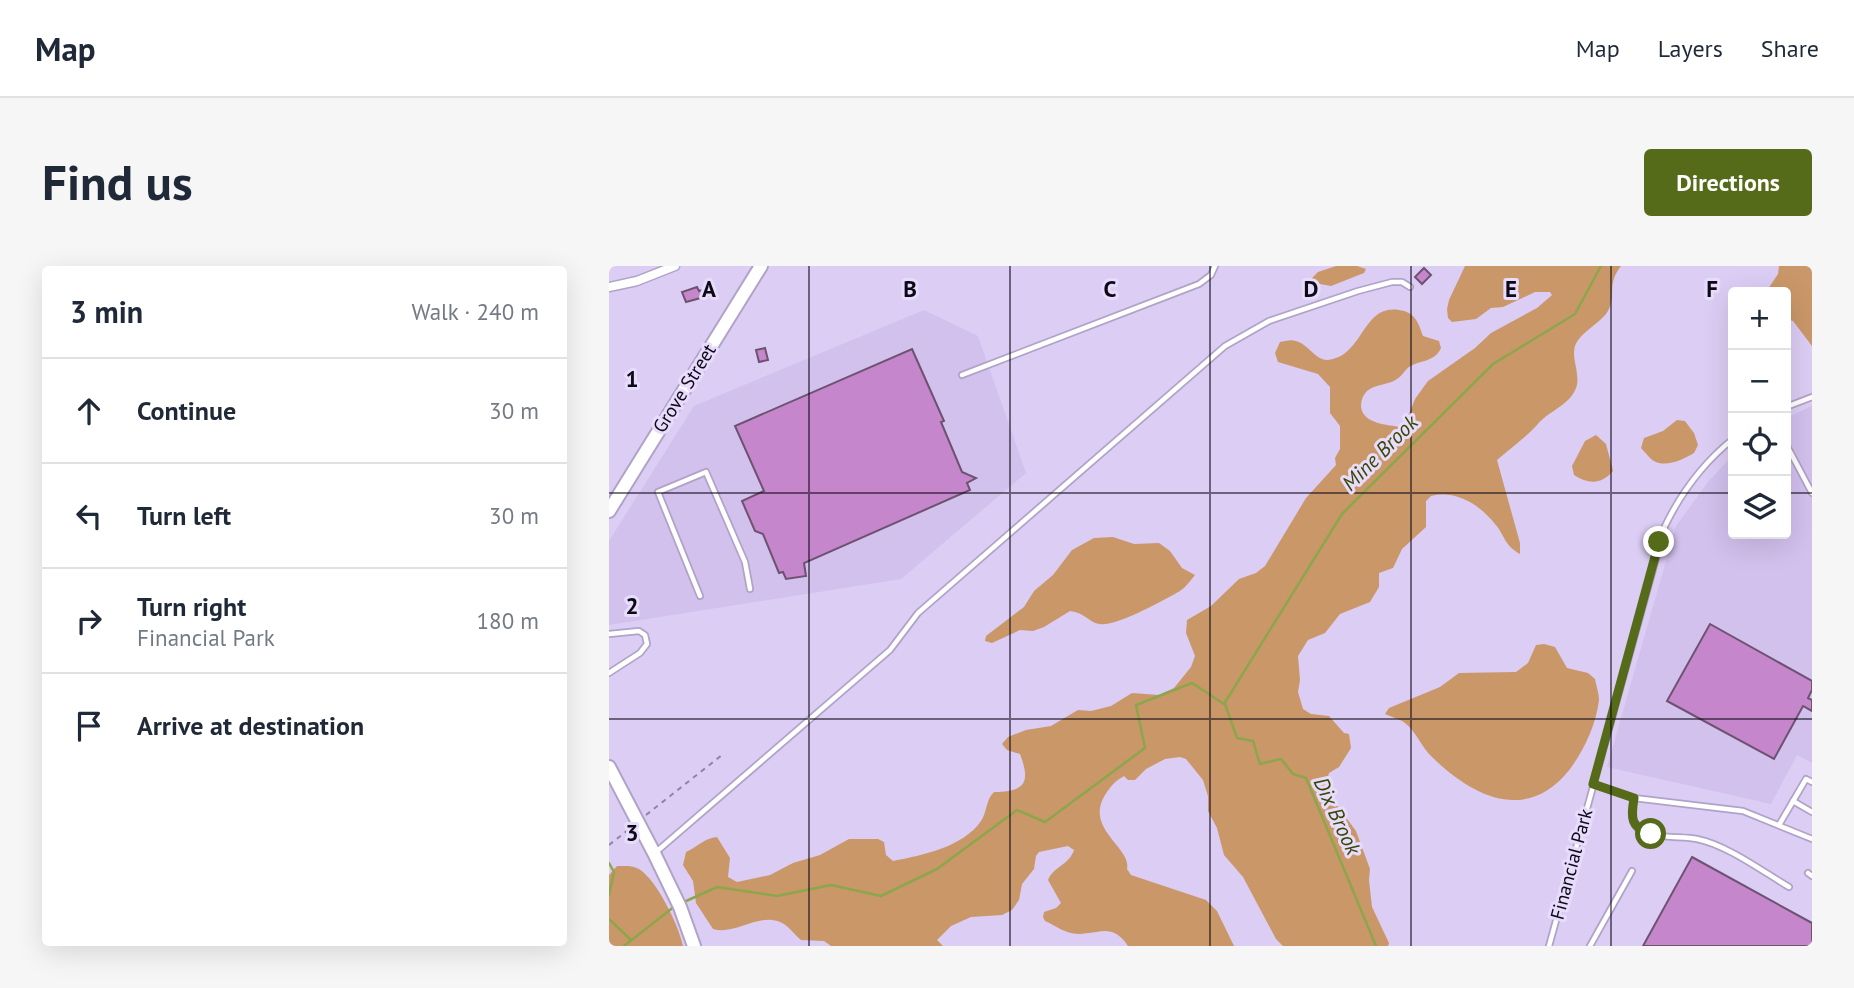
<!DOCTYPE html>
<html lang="en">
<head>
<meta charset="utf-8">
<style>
	:root { --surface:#fff; --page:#f6f6f7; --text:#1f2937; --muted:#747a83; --line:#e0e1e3; --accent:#566b1a }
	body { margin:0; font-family:"PT Sans",sans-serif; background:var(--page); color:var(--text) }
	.controls { position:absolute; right:21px; top:21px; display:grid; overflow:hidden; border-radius:7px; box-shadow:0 7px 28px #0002 }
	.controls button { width:63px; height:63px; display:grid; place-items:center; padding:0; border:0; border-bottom:2px solid var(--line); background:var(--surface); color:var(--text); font:35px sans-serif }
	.stop { position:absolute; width:21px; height:21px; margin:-16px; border:5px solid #566b1a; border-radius:50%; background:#fff }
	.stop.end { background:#566b1a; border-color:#fff; box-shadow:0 2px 7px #0008 }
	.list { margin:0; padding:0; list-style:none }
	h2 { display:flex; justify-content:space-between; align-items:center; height:91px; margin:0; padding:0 28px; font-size:30px }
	h2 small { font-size:23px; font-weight:400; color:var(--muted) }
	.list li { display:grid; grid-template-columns:46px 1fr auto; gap:21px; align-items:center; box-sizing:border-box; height:105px; padding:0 28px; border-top:2px solid var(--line) }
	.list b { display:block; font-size:26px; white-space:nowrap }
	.list p { margin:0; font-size:23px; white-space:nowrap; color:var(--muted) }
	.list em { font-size:23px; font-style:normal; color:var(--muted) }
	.icon { flex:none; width:38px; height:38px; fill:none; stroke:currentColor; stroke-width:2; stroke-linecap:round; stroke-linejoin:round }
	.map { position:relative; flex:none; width:1203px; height:680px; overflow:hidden; border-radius:7px }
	header { display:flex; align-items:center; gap:42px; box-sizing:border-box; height:98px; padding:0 35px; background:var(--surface); border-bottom:2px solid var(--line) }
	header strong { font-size:33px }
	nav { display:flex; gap:38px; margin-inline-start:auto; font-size:24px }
	.intro { display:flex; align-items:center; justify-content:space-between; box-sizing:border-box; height:168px; padding:0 42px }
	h1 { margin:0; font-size:49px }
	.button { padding:18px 32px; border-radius:7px; background:var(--accent); color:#fff; font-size:24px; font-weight:700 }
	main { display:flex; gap:42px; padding:0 42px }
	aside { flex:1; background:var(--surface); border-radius:7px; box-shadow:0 7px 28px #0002 }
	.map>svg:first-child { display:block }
	.built { fill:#d2c0ed }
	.green { fill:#ca9769 }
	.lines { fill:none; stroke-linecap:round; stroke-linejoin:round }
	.stream { stroke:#8ca64b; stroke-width:2.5 }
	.building { fill:#c586cc; stroke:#6d5370; stroke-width:2 }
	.lane-casing { stroke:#b1a2c8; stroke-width:8 }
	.street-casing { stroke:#b1a2c8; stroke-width:11 }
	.secondary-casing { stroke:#b1a2c8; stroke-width:16 }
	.path { stroke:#9084a2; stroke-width:2; stroke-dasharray:5 5; stroke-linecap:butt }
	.lane { stroke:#fff; stroke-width:4.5 }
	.street { stroke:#fff; stroke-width:8 }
	.secondary { stroke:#fff; stroke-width:12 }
	.route { stroke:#566b1a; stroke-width:9 }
	.grid { fill:none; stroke:#0e0916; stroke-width:2; stroke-opacity:0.55 }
	.labels { text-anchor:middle; stroke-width:6; stroke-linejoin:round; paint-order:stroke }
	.street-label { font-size:19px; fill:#0e0916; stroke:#e8dcfc }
	.water-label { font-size:21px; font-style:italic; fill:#374700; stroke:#e8dcfc }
	.grid-label { font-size:23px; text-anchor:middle; font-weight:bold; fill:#0e0916; stroke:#e8dcfc; stroke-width:6; stroke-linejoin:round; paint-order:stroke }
</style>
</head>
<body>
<header>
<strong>Map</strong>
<nav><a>Map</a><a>Layers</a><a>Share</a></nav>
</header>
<div class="intro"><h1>Find us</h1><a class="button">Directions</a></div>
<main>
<aside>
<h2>3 min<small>Walk · 240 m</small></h2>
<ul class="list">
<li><svg class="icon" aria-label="ahead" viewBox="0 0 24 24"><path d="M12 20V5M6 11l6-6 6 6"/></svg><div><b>Continue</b></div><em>30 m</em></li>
<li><svg class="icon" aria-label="left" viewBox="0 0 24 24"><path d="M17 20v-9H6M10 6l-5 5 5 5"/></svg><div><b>Turn left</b></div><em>30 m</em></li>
<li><svg class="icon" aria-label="right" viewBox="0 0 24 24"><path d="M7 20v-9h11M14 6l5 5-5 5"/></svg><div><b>Turn right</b><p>Financial Park</p></div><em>180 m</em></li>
<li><svg class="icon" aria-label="arrive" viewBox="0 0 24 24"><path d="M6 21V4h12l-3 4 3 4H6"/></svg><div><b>Arrive at destination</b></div></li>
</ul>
</aside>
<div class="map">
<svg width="1203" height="680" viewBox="0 0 1203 680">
	<rect width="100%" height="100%" fill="#dccdf4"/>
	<g class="built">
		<polygon points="315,44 369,70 417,207 292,313 0,359 0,275 85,140"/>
		<polygon points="1203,140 1203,497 1188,489 1162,538 998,501 1067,260 1099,216 1124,189 1124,268 1177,268 1177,152"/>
	</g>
	<g class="green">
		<polygon points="727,0 748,0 757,3 755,7 722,20 711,18 699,21 696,19 709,6"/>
		<path d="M 856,0 L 1012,0 C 997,19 1008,29 999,45 C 991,58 971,66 966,80 C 962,93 972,109 967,122 C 960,140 939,145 928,159 C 916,172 902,182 888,194 L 911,277 L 911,288 C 894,278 897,271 886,258 C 870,238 847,224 822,230 L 817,235 L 817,261 L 793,283 L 784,302 L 770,307 L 770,321 L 761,336 L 731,348 L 716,367 L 699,374 L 689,390 L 691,414 L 689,426 L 694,443 L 702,448 L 720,450 L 735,467 L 740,468 L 742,482 L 730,501 L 720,507 L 716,523 L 747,565 L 761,603 L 760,614 L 763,641 L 780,677 L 779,680 L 674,680 L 667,673 L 634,611 L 615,589 L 608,562 L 599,545 L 599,530 L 594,514 L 577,493 L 571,491 L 556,493 L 537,503 L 526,514 L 519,514 L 515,510 C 506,515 502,520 496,529 C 475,563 523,582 518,603 L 522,609 L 597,634 L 608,645 L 625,680 L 519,680 C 501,653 486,672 462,667 C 453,665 445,659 436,655 L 434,651 L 435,646 L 447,642 L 452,637 L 439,614 C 444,601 460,599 465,584 L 459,580 L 430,586 L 427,590 L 425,603 L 413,618 L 410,634 L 403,644 L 393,649 L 362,651 L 342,660 L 328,674 L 334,680 L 222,680 L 215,675 L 192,674 C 186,669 181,662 175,658 C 152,644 127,670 104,663 L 87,637 L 84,615 L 74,599 L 77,586 C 88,581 96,572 108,571 L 121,592 L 119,611 L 128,616 L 161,609 L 184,597 L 211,589 L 240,573 L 269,573 L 275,576 L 277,589 L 284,595 C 314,589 354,581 372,555 C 378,546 377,533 385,526 C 416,526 422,517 411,488 L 398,484 L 393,478 L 399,471 L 417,464 L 442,460 L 469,444 L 482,445 L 502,440 L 523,427 L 550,429 L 565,422 L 582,401 L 586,390 L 577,367 L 578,354 L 602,340 L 630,313 L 647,307 L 656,300 L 697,232 L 727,199 L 726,192 L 731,183 L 731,160 L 721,147 L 721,121 L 709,108 L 669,96 L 666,87 L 671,76 C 676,75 682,73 687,75 C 699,78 707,95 719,94 C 755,90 753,38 790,44 C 806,46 809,56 814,70 L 830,75 L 832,82 C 826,96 811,94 800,101 C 796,104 793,110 788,113 C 780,119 766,118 758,125 C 754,129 752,134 752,140 C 753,158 779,159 792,161 L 796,158 L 806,133 L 819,115 L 866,82 L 882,67 L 928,42 L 943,29 L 941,26 L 926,26 L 894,41 L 882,42 L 867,53 L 843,56 L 839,52 L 838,43 L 840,34 Z"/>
		<polygon points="1170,0 1203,0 1203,80 1184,55 1177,53 1177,26 1157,26 1169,8"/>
		<path d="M 1068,154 L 1076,155 L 1085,167 L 1089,179 L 1085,187 C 1075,193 1057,202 1045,195 C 1041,193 1036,186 1032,182 L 1035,172 L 1054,165 Z"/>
		<path d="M 987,169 L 997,178 L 1004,205 C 993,218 980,219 965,209 L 963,200 L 976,175 Z"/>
		<path d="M 504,271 L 525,278 L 550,277 L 561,285 L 573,302 L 586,309 C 581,315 577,321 571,325 C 555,334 507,361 490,358 C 480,356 476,347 461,345 L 435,361 L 424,365 L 411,364 L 383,377 L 376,375 L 377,370 L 415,341 L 425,325 L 444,309 L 463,284 L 485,272 Z"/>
		<path d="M 935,378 L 946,381 L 958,402 L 979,407 L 986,413 C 987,419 990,427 990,434 C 987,459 975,484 961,503 C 918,558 864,531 823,491 C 813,482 807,465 796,457 C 791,453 782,451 776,448 L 780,442 L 831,421 L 850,407 L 907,406 L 919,397 L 927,379 Z"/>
		<path d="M 8,600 C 15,600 23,599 30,603 C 48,614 70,660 74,680 L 0,680 L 0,609 Z"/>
	</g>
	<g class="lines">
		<g class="stream">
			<polyline points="615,438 733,248 884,98 966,48 992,0"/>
			<polyline points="616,438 628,472 644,475 651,498 672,493 684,508 697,512 767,680"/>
			<polyline points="0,597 5,606 0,629"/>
			<polyline points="75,636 108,621 168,630 222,619 272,630 328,603 408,544 436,556 536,482 527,439 583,417 615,438"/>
			<polyline points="0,653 22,674"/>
			<polyline points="15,680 66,640"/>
		</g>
	</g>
	<g class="building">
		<polygon points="815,2 822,9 813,18 806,11"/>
		<polygon points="88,21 90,25 97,23 99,30 77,36 73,26"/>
		<polygon points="156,82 159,94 150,96 147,84"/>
		<polygon points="303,83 335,155 332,156 353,206 367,212 358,217 361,224 195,297 197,310 177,313 174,306 170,307 154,268 146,265 133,235 155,225 126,160"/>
		<polygon points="1101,358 1203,415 1203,424 1199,432 1203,434 1203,445 1194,440 1165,493 1058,435"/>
		<polygon points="1083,591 1203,657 1203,680 1034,680"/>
	</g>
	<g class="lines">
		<defs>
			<g id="lane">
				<polyline points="353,109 590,18 602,9 606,0"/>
				<polyline points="1177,141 1203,131"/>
				<polyline points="1177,178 1203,227"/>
				<polyline points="91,330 49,226 97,206 136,296 141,323"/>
				<polyline points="0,368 30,365 36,369 38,378 31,387 0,407"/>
				<polyline points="984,518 1025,532 1134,545 1203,573"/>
				<path d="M 1025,532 C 1024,542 1020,555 1029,563 C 1040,573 1073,570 1088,573 C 1118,579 1153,605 1180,621"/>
				<polyline points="1184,535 1203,546"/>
				<polyline points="1170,559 1197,513 1203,516"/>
				<polyline points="46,587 281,384 309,347 616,80 660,55 749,25 783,16 793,16 801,21"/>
				<polyline points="1199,607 1203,610"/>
				<path d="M 940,680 L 1056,260 C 1073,225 1094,197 1124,173"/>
				<polyline points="981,680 1023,605"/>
			</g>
			<polyline id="street" points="0,21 28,15 66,0"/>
			<g id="secondary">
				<polyline points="0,245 152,0"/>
				<polyline points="0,501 45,587 71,641 85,680"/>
			</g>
		</defs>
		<use href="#lane" class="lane-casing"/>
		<use href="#street" class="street-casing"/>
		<use href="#secondary" class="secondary-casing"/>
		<g class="path">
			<polyline points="37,549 113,489"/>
			<polyline points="0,579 19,564"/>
		</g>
		<use href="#lane" class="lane"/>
		<use href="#street" class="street"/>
		<use href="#secondary" class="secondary"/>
	</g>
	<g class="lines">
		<path class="route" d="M 1042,568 C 1021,561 1022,552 1025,532 L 984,518 L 1050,276"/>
	</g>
	<path class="grid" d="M 200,0 L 200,680M 401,0 L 401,680M 601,0 L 601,680M 802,0 L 802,680M 1002,0 L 1002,680M 0,227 L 1124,227M 1177,227 L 1203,227M 0,453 L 1203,453"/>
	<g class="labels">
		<g class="street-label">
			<text transform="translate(75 122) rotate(-58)" y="7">Grove Street</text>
			<text transform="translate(962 598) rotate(-75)" y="7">Financial Park</text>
		</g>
		<g class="water-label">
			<text transform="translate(771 187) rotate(-45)" y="7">Mine Brook</text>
			<text transform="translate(728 550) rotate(65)" y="7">Dix Brook</text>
		</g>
	</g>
	<g class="grid-label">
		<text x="100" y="31">A</text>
		<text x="301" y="31">B</text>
		<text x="501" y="31">C</text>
		<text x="702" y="31">D</text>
		<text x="902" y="31">E</text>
		<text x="1103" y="31">F</text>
		<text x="23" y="121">1</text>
		<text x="23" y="348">2</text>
		<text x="23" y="575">3</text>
	</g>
</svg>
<div class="controls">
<button>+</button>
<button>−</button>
<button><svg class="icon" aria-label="locate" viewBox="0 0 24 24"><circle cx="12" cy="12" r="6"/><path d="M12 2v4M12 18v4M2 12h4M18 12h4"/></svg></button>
<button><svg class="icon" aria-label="layers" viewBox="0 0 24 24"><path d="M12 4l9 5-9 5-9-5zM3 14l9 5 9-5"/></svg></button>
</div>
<div class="stop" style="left:1042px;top:568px"></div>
<div class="stop end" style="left:1050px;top:276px"></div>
</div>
</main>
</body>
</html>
